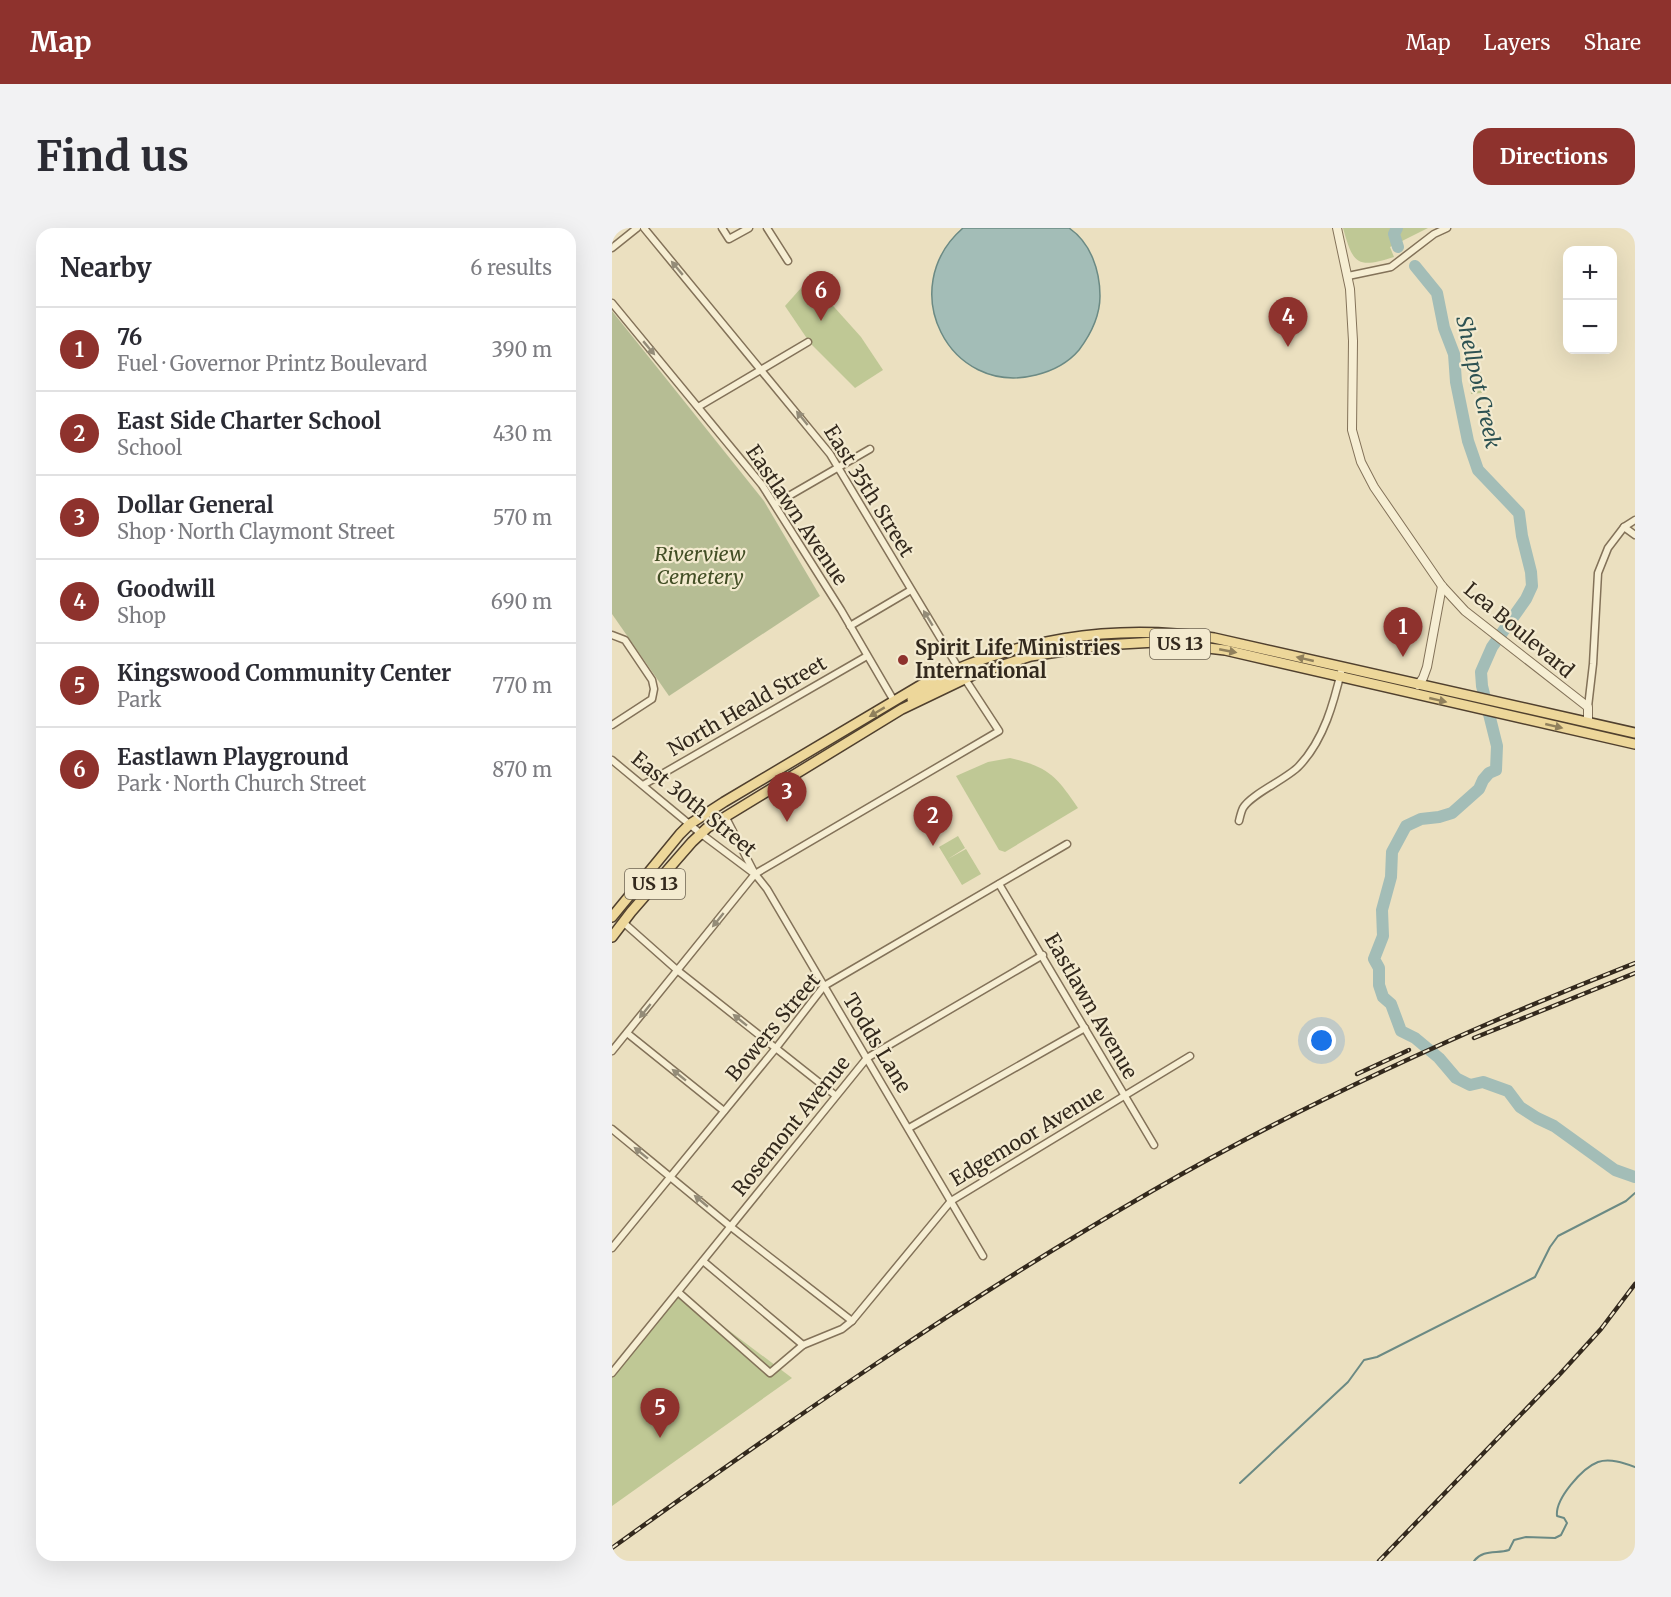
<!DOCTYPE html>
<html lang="en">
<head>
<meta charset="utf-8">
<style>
	:root { --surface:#fff; --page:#f2f2f3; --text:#2b2b33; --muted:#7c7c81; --line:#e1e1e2; --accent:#8e322d }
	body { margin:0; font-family:Merriweather,serif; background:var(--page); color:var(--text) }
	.controls { position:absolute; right:18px; top:18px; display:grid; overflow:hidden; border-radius:12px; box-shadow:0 6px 24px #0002 }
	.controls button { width:54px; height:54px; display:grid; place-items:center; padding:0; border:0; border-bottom:2px solid var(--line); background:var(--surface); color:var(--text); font:30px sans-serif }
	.you { position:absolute; left:710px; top:813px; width:21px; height:21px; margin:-15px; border:4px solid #fff; border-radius:50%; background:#1a73e8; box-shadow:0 0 0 9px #1a73e833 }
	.badge { display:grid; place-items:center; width:39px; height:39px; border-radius:50%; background:var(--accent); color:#fff; font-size:20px; font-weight:700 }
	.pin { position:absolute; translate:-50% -50px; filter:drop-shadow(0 2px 3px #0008) }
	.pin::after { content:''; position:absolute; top:32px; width:21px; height:18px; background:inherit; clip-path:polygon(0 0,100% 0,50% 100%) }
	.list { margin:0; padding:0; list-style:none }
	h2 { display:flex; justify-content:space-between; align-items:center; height:78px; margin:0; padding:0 24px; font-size:26px }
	h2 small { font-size:20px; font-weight:400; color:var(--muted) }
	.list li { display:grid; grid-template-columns:39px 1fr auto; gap:18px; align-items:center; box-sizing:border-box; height:84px; padding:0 24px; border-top:2px solid var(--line) }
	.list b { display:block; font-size:22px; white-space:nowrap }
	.list p { margin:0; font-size:20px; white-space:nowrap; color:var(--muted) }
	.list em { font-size:20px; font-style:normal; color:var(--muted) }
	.map { position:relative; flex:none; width:1023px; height:1333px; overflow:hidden; border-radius:18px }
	header { display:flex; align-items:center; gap:36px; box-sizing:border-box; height:84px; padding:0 30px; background:var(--accent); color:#fff }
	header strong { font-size:28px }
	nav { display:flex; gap:33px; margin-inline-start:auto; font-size:21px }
	.intro { display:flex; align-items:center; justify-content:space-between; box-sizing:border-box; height:144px; padding:0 36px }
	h1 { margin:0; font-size:42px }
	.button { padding:15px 27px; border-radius:18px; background:var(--accent); color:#fff; font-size:21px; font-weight:700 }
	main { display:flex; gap:36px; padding:0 36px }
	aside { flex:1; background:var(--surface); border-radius:18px; box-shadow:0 6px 24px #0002 }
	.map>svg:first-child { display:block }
	.green { fill:#bfc895 }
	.cemetery { fill:#b6bd94 }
	.water { fill:#a3bdb7; stroke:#6b8a84; stroke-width:1.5 }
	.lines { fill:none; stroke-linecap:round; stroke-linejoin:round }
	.stream { stroke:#6b8a84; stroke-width:2 }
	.river { stroke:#a3bdb7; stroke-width:12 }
	.minor-casing { stroke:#837259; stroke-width:9 }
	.tertiary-casing { stroke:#837259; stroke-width:10 }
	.primary-casing { stroke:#50402e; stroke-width:12 }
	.minor { stroke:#f6eed3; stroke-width:6 }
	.tertiary { stroke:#f6eed3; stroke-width:8 }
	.primary { stroke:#edd79a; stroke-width:9 }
	.rail-casing { stroke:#33291d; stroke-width:4.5 }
	.rail { stroke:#f3eacf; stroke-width:2; stroke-dasharray:7; stroke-linecap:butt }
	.oneway { fill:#948c78 }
	.oneway2 { fill:#90805c }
	.poi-dot { fill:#8e322d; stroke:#f3eacf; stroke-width:2 }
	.labels { text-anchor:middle; stroke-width:4.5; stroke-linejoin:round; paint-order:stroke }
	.shield { fill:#f3eacf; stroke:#6d6352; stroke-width:1.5 }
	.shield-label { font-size:18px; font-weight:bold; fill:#33291d }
	.street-label { font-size:20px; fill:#33291d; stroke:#f3eacf }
	.park-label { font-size:20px; font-style:italic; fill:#424e25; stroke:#f3eacf }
	.poi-label { font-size:20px; font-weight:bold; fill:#33291d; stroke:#f3eacf; text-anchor:start }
	.water-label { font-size:21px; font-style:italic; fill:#2d5252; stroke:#f3eacf }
</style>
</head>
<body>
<header>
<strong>Map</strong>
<nav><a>Map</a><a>Layers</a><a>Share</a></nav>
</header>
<div class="intro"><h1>Find us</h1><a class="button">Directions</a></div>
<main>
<aside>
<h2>Nearby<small>6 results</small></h2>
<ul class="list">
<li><span class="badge">1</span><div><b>76</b><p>Fuel · Governor Printz Boulevard</p></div><em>390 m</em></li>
<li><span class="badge">2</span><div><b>East Side Charter School</b><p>School</p></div><em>430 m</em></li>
<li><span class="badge">3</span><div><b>Dollar General</b><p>Shop · North Claymont Street</p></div><em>570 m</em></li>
<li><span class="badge">4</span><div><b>Goodwill</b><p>Shop</p></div><em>690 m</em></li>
<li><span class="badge">5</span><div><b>Kingswood Community Center</b><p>Park</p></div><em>770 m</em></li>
<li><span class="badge">6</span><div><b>Eastlawn Playground</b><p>Park · North Church Street</p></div><em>870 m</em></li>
</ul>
</aside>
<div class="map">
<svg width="1023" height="1333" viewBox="0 0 1023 1333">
	<rect width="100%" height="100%" fill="#ebe0c0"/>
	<g class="green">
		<path d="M 731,0 L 816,0 L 778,19 L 782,29 C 745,41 741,36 731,0 Z"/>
		<polygon points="197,51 249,109 271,142 243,160 198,115 173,78"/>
		<polygon points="868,141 870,165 859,166 857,142"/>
		<path d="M 398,530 C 437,539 444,548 466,580 L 393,624 L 387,622 L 344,548 L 376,534 Z"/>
		<polygon points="346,608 353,620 336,631 354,621 369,646 350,657 327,619"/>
		<polygon points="66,1064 180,1150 0,1278 0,1145"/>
	</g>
	<polygon class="cemetery" points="0,83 152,273 208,368 57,468 0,386"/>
	<path class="water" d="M 351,0 L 457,0 C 479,15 488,43 488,68 C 488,89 479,106 467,122 C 456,135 440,143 424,147 C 337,169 282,60 351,0 Z"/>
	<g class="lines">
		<g class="stream">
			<polyline points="628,1255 736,1154 752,1132 765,1129 923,1049 938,1019 946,1008 1014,973 1023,965"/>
			<path d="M 862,1333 C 871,1321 885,1326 897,1322 L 902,1312 L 914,1309 L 943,1310 L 949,1307 L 955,1295 L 952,1290 L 945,1288 C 943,1271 970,1240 986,1234 C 998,1230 1012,1235 1023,1239"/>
		</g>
		<g class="river">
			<polyline points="785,0 782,6 786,19"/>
			<polyline points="803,38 825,65 832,100 842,126 844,154 856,213 866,242 907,285 910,308 919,344 920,358 914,371 880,419 869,444 870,458 885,518 884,542 877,545 871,552 867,561 840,585 827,589 809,591 794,598 780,624 779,649 770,682 771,708 762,731 767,740 767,757 771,769 779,776 789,803 803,810 827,830 844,850 858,857 871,854 896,863 908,879 925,890 942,898 1003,942 1023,949"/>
		</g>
		<defs>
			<g id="minor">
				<polyline points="110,0 117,11 137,0"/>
				<polyline points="155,0 176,33"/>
				<polyline points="0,20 25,0"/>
				<polyline points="736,48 779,39 822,6 835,0"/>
				<polyline points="0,75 150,257 229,382 282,473"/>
				<polyline points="86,179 196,114"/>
				<polyline points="163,276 258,221"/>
				<polyline points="1012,299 1023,307"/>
				<polyline points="238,398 299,362"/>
				<polyline points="0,407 13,412 40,452 42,461 40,471 0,497"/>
				<polyline points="976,479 981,436 986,345 996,320 1012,299 1023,292"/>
				<polyline points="0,532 88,605 140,644"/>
				<polyline points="31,557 255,428"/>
				<polyline points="113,588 143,646 155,661 371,1028"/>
				<path d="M 627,593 C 628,589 629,584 631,580 C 639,566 675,551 687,538 C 712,512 722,474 730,440"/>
				<polyline points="387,656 542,917"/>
				<polyline points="12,695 65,742 223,867"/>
				<polyline points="15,805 112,883"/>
				<polyline points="0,823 143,646 387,503 353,451 218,226 32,0"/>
				<polyline points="297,900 473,800"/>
				<polyline points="0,901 119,999 240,1093"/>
				<polyline points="0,1020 164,820 212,758 455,616"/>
				<polyline points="91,1033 191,1117"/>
				<polyline points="66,1064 158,1145 191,1117 230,1101 240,1093 339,973 578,828"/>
				<polyline points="0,1145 255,830 431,727"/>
			</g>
			<g id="tertiary">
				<polyline points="725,0 738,61 741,113 740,202 749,234 762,259 830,358 853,383 976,479 976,494"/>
				<polyline points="806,457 811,450 815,439 830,358"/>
			</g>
			<g id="primary">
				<polyline points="300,471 340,449 347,440"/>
				<path d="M 0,689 L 68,606 L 78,596 L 112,574 L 309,457 C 403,411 498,395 602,410 L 1023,505"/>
				<polyline points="0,709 19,684 80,614 95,600 290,481 363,446 419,428 491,417 544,414 613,422 1023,516"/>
			</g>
		</defs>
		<use href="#minor" class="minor-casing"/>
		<use href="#tertiary" class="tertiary-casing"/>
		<use href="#primary" class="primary-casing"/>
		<use href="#minor" class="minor"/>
		<use href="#tertiary" class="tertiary"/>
		<use href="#primary" class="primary"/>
		<defs>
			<g id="rail">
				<polyline points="862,810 1023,745"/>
				<polyline points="745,846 797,822"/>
				<path d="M 0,1320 C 175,1194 353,1071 540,963 C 694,874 858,800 1023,735"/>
				<polyline points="767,1333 948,1146 989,1101 1023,1056"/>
			</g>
		</defs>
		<use href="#rail" class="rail-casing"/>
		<use href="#rail" class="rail"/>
	</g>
	<defs><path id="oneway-solid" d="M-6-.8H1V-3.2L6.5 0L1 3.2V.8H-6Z" transform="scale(1.5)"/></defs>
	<g class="oneway">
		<use href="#oneway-solid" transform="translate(65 40) rotate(-130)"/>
		<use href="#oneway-solid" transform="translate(37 120) rotate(50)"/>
		<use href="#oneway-solid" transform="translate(190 190) rotate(-129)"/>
		<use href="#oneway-solid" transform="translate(316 390) rotate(-121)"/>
		<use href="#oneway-solid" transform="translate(106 692) rotate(129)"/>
		<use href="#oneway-solid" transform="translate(33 783) rotate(129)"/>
		<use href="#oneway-solid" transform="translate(128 792) rotate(-141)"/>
		<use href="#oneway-solid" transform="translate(67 847) rotate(-141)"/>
		<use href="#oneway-solid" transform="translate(29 925) rotate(-141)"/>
		<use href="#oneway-solid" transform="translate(89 973) rotate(-140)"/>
	</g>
	<g class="oneway2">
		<use href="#oneway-solid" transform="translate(616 423) rotate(11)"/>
		<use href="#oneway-solid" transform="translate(693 431) rotate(-167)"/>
		<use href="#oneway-solid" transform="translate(826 472) rotate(13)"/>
		<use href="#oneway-solid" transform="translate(265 484) rotate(149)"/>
		<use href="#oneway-solid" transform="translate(942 498) rotate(13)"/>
	</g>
	<circle class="poi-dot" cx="291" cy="432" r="6"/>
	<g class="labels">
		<g class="shield">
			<rect x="538" y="401" width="60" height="30" rx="4.5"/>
			<rect x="13" y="641" width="60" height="30" rx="4.5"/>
		</g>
		<g class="shield-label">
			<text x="568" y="422">US 13</text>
			<text x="43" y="662">US 13</text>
		</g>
		<g class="street-label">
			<text transform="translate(257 263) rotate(58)" y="7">East 35th Street</text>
			<text transform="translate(185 287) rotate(56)" y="7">Eastlawn Avenue</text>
			<text transform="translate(907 402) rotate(40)" y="7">Lea Boulevard</text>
			<text transform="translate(135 478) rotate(-30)" y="7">North Heald Street</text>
			<text transform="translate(82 576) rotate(39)" y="7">East 30th Street</text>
			<text transform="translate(479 778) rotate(60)" y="7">Eastlawn Avenue</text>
			<text transform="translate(161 799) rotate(-50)" y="7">Bowers Street</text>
			<text transform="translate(265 815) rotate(59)" y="7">Todds Lane</text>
			<text transform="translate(179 898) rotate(-51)" y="7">Rosemont Avenue</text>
			<text transform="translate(415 908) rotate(-31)" y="7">Edgemoor Avenue</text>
		</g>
		<g class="park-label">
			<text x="88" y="333">Riverview<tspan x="88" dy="23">Cemetery</tspan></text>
		</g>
		<g class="poi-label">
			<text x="303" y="427">Spirit Life Ministries<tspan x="303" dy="23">International</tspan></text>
		</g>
		<g class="water-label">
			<text transform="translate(866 154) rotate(77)" y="7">Shellpot Creek</text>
		</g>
	</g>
</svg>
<div class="controls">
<button>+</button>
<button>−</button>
</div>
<div class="you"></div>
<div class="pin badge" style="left:791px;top:429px">1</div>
<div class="pin badge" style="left:321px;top:618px">2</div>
<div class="pin badge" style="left:175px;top:594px">3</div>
<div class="pin badge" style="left:676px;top:119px">4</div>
<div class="pin badge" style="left:48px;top:1210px">5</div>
<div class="pin badge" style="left:209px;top:93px">6</div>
</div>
</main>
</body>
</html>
